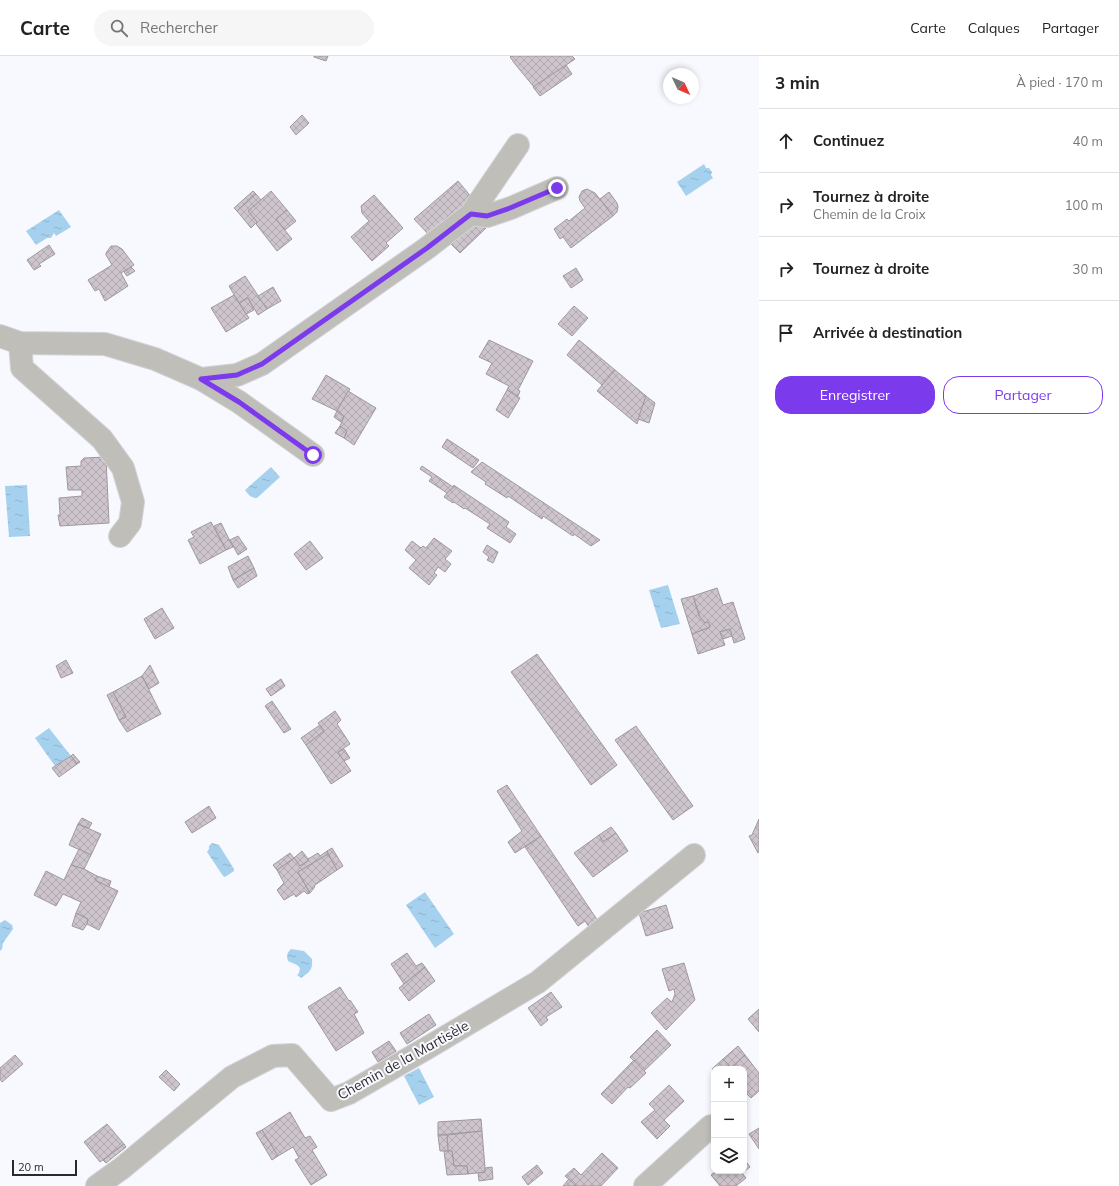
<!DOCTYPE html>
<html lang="fr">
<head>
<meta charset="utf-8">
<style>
	:root { --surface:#fff; --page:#f6f6f6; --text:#222; --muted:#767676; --line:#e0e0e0; --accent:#7c3aed }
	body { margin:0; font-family:Mulish,sans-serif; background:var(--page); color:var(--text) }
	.controls { position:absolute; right:12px; bottom:12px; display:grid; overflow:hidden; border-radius:8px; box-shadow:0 2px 6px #0003 }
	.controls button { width:36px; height:36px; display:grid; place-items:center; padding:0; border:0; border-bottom:1px solid var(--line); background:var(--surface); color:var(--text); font:20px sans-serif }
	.compass { position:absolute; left:663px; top:12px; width:36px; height:36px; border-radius:50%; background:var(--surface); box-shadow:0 2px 6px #0003; rotate:134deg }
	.scale { position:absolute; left:12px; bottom:10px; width:65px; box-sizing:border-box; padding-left:4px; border:2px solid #2a2a2e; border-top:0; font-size:11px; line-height:14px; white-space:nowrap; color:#2a2a2e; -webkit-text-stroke:3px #f8f9fe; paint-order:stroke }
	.stop { position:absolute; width:12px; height:12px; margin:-9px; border:3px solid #7c3aed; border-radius:50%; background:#fff }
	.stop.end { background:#7c3aed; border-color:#fff; box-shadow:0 1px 4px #0008 }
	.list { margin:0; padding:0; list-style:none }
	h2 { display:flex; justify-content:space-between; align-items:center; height:52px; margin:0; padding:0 16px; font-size:17px }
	h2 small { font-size:13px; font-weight:400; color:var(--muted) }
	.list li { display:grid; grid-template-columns:26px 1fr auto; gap:12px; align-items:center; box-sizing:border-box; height:64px; padding:0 16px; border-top:1px solid var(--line) }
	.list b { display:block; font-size:15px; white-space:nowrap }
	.list p { margin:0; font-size:13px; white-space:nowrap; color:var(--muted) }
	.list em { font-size:13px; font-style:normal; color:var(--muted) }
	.actions { display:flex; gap:8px; padding:12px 16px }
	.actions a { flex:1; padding:9px 0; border:1px solid var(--accent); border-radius:16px; text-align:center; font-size:14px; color:var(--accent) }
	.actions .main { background:var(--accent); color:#fff }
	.icon { flex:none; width:22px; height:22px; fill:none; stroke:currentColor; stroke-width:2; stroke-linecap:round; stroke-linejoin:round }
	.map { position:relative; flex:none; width:759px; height:1130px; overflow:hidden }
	header { display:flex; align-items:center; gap:24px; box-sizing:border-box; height:56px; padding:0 20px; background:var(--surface); border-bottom:1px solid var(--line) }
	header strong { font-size:19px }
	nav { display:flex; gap:22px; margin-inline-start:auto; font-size:14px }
	.search { width:280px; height:36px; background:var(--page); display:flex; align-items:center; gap:10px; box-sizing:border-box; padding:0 14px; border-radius:22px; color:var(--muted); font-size:15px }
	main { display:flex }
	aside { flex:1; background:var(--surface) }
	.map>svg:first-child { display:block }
	.water { fill:url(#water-ripples) }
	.building { fill:url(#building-cross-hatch); stroke:#a0989f }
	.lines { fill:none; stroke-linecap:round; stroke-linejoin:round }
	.minor-casing { stroke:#d3d4d9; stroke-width:24 }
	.minor { stroke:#bfbeb9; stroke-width:22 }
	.route { stroke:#7c3aed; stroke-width:5 }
	.labels { text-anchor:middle; stroke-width:4; stroke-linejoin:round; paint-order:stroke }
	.street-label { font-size:14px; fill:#2a2a2e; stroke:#f8f9fe }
</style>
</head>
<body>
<header>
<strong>Carte</strong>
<div class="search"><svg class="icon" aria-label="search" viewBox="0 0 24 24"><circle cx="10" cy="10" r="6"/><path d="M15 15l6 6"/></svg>Rechercher</div>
<nav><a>Carte</a><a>Calques</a><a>Partager</a></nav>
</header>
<main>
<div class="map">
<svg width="759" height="1130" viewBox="0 0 759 1130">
	<defs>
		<pattern id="water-ripples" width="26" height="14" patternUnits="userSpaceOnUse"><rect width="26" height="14" fill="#a5d1ef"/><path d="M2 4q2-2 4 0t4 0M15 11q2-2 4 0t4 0" fill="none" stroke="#8eb4cd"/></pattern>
		<pattern id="building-cross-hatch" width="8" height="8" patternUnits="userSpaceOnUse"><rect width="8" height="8" fill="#cec5cc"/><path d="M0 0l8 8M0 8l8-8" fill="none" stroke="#b1a9b0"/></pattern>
	</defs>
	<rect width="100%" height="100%" fill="#f8f9fe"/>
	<g class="water">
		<polygon points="704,108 706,112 709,112 712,116 711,119 713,122 686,140 677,126"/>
		<polygon points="59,154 71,171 56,180 54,177 51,182 47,182 36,189 26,175"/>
		<path d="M 271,411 L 280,421 L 257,442 C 250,442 248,438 245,434 Z"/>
		<polygon points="27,429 30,480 9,481 5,430"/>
		<polygon points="668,529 680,568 661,572 649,534"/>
		<polygon points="49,672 71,700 55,710 35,682"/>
		<polygon points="212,787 219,789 234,813 234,815 225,821 223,820 207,796 209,793 209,790"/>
		<polygon points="425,836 454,878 435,892 406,849"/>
		<polygon points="5,864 12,869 13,873 3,887 2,893 0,895 0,867"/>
		<path d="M 291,893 L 304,895 L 312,903 C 313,915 309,916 301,922 L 297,919 L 299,917 L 300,912 L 297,909 L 288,905 C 286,899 287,897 291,893 Z"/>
		<polygon points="419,1012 434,1041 419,1049 404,1020"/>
	</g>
	<g class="building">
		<polygon points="314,0 328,0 326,5 314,1"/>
		<polygon points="511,0 572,0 575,3 534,31 515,8 510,1"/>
		<polygon points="566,9 572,18 540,40 533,31"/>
		<polygon points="302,59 309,67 296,79 290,71"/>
		<polygon points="458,125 473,143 429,179 414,163"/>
		<polygon points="587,133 595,137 613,160 571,192 563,181 560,183 554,173 567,163 569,165 585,152 580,145 579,141 582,135"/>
		<polygon points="253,135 256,138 237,155 234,152"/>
		<polygon points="271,135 287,154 276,163 292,183 277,195 256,168 257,166 248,155"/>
		<polygon points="609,136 617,147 618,151 617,156 613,160 600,143"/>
		<polygon points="256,138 261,144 248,155 257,166 251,172 237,155"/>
		<polygon points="374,139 403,172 386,187 389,190 372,205 351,181 369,165 362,157 361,150"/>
		<polygon points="287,154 296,165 285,174 276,163"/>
		<polygon points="478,164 486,172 460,197 451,188"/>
		<polygon points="49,189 55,198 39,208 41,210 34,214 27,204"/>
		<polygon points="111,190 117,190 122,193 134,209 121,217 128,230 105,245 99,233 95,235 88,224 112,209 106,199 106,197"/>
		<polygon points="131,211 135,215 127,220 124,216"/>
		<polygon points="576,212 583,224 571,232 563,220"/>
		<polygon points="245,220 267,253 258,259 248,242 239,247 229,230"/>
		<polygon points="273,231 281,245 267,253 258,240"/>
		<polygon points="234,239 249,262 226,276 211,252"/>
		<polygon points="248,242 254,254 246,258 239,247"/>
		<polygon points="574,250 588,262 572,280 558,268"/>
		<polygon points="489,284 533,305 518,334 520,335 518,340 507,334 509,330 486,318 492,307 479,301"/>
		<polygon points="579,284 615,314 602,329 567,299"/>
		<polygon points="615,314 646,340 637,368 597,335"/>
		<polygon points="326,319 350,333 337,355 312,343"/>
		<polygon points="507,334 520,342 508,362 496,354"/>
		<polygon points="348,335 376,352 354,389 344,382 347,375 340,370 344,361 337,355"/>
		<polygon points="646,340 655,347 649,367 638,363"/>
		<polygon points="337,355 344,361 341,366 334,361"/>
		<polygon points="340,370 347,375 344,382 335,377"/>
		<polygon points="447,383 479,404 473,412 442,391"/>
		<polygon points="106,401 109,467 60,470 58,459 60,459 59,442 82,440 82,434 68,434 66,411 81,410 81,405 84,402"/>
		<polygon points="482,406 600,484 591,490 574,478 573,480 543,460 542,463 508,440 507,442 485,428 486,426 471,416"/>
		<polygon points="422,410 453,431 454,429 455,430 447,437 429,425 432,421 420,413"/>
		<polygon points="455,430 509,466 506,471 516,478 510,487 487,472 490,468 465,452 464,453 454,446 453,447 444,441 447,437"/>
		<polygon points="211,466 226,494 200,508 188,484 194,481 191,476"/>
		<polygon points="221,467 233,491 226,494 214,470"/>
		<polygon points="238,480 247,493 238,499 230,484"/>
		<polygon points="434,482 452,495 445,503 451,508 445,516 438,511 434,517 437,519 429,529 409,512 416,504 405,494 412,485 421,492 423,490 426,492"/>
		<polygon points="310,485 323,502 306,514 294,498"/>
		<polygon points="487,489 498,496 493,507 487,504 489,501 483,496"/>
		<polygon points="248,500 254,512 233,524 228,511"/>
		<polygon points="254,512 257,520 238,532 233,524"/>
		<polygon points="717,532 723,549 733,546 745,583 734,587 730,573 720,576 725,589 698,598 692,578 710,571 708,566 705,567 700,561 693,540"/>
		<polygon points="693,540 699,560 705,567 708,566 710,571 692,578 681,543"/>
		<polygon points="162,552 174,572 155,583 144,563"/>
		<polygon points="730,573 732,580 723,583 720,576"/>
		<polygon points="537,598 617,709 591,729 511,616"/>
		<polygon points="66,604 73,617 61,622 56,610"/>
		<polygon points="150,609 159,627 149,633 142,620"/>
		<polygon points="142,620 161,658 127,676 119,664 126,661 113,636"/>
		<polygon points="281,623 285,630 271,640 266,633"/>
		<polygon points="113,636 126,661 119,664 107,639"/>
		<polygon points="272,645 291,673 284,677 265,650"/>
		<polygon points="335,655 341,664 337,668 350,688 338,696 351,715 331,728 306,689 324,675 318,667"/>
		<polygon points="320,669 324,675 306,689 301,682"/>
		<polygon points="636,670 693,750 673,764 615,684"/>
		<polygon points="344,693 350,702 344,705 338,696"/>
		<polygon points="73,698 80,706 77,708 71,700"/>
		<polygon points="71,700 77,708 59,721 52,712"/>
		<polygon points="507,729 541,780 515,797 508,786 522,775 497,735"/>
		<polygon points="209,750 216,762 192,777 185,766"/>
		<polygon points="82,762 92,767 89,772 78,768"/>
		<polygon points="759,763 759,795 758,797 749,780 752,779"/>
		<polygon points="78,768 101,778 91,799 69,789"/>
		<polygon points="611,771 616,777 603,786 599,779"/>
		<polygon points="616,777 628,795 593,821 574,797 599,779 603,786"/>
		<polygon points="541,780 598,865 589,871 585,865 578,870 525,791"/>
		<polygon points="332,792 343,810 337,814 327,795"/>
		<polygon points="79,793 91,799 84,813 71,809"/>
		<polygon points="302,795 308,803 308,805 300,810 294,802"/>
		<polygon points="327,795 328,798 298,816 310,837 307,838 304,835 296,841 294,838 284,844 277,834 284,827 277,814 294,802 300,810 308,805 308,803 318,797 320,800"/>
		<polygon points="290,797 294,802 277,814 273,809"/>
		<polygon points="328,798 337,814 315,829 314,832 310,837 298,816"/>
		<polygon points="71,809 84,813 97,820 95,824 118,835 99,874 87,868 88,863 76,857 81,846 63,838 56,850 34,839 46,815 64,824"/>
		<polygon points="97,820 111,825 109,831 95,824"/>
		<polygon points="666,849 673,872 646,880 639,857"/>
		<polygon points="76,857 88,863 87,868 83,874 72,870"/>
		<polygon points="407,897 416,910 422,907 425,911 404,928 391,908"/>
		<polygon points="684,907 695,944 666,974 651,957 667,942 672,946 675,938 674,933 669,935 662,913"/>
		<polygon points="425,911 435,925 409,945 399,932"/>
		<polygon points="340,931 349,945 350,944 358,956 354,958 364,977 336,995 308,951"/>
		<polygon points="551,936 562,951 546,961 548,964 541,970 528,952"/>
		<polygon points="759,953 759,976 748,963"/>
		<polygon points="429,958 436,969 407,988 400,977"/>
		<polygon points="657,974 671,989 644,1015 630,1001"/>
		<polygon points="389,985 396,995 378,1006 372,996"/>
		<polygon points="738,990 745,999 731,1012 723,1003"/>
		<polygon points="15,999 23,1008 2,1026 0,1023 0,1012"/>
		<polygon points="745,999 759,1017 759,1035 751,1042 744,1035 744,1013 714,1013 714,1015 712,1013 723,1003 731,1012"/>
		<polygon points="634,1004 646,1017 630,1032 628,1031 612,1048 601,1038"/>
		<polygon points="166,1014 180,1028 174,1035 159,1021"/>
		<polygon points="669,1029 684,1045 664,1064 670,1070 657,1083 641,1066 655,1054 649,1048"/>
		<polygon points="290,1056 305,1082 310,1080 317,1091 312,1094 327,1119 311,1129 295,1104 299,1102 293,1091 278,1100 262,1074"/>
		<polygon points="481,1063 482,1075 438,1079 438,1066"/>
		<polygon points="107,1068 124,1088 100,1106 84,1086"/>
		<polygon points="759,1072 759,1093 749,1078"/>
		<polygon points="262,1074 278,1100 272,1104 256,1077"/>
		<polygon points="482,1075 485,1112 485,1116 468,1118 467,1110 454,1110 452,1095 448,1095 447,1079"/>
		<polygon points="438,1079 447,1079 448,1095 440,1095"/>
		<polygon points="124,1088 126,1091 106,1107 103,1104"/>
		<polygon points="444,1095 452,1095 454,1110 467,1110 468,1118 447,1119"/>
		<polygon points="602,1097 618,1112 601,1130 576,1130 565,1120 574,1112 581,1119"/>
		<polygon points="744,1103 750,1111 742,1117 746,1122 736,1130 720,1130 711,1119 716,1115 744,1115"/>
		<polygon points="537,1109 543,1117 528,1129 522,1121"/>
		<polygon points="492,1111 493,1123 479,1125 478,1117 485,1116 485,1112"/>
		<polygon points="569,1123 576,1130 563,1130"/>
	</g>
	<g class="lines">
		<defs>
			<g id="minor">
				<polyline points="471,158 487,160 511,152 557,132"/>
				<polyline points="0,280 20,287 105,288 155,303 201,323 237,319 262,308 427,192 471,158 518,89"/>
				<polyline points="20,287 22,312 102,383 123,412 133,446 130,467 120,480"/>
				<polyline points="201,323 239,346 313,399"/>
				<polyline points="97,1130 122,1112 232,1021 273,1000 292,999 331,1044 349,1037 427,992 538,926 694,799"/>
				<polyline points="645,1130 711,1070"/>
			</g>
		</defs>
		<use href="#minor" class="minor-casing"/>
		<use href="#minor" class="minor"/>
	</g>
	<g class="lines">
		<polyline class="route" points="313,399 239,346 201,323 237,319 262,308 427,192 471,158 487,160 510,152 557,132"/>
	</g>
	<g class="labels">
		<g class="street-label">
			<text transform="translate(403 1004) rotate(-29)" y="5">Chemin de la Martisèle</text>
		</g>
	</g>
</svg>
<div class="controls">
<button>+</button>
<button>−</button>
<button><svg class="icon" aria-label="layers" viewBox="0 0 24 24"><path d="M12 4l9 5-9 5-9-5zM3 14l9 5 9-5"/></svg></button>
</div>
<svg class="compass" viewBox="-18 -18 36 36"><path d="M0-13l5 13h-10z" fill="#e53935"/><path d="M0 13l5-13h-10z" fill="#767676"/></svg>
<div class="scale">20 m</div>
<div class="stop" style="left:313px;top:399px"></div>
<div class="stop end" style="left:557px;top:132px"></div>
</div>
<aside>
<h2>3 min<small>À pied · 170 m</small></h2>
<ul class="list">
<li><svg class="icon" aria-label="ahead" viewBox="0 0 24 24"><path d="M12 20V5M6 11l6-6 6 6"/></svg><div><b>Continuez</b></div><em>40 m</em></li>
<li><svg class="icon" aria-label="right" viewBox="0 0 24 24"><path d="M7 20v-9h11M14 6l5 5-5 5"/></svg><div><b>Tournez à droite</b><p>Chemin de la Croix</p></div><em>100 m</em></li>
<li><svg class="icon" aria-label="right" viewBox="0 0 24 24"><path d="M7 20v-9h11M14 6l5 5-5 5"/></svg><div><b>Tournez à droite</b></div><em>30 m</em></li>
<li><svg class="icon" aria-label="arrive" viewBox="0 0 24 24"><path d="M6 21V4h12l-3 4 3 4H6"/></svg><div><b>Arrivée à destination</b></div></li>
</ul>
<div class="actions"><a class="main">Enregistrer</a><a>Partager</a></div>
</aside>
</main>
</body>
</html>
